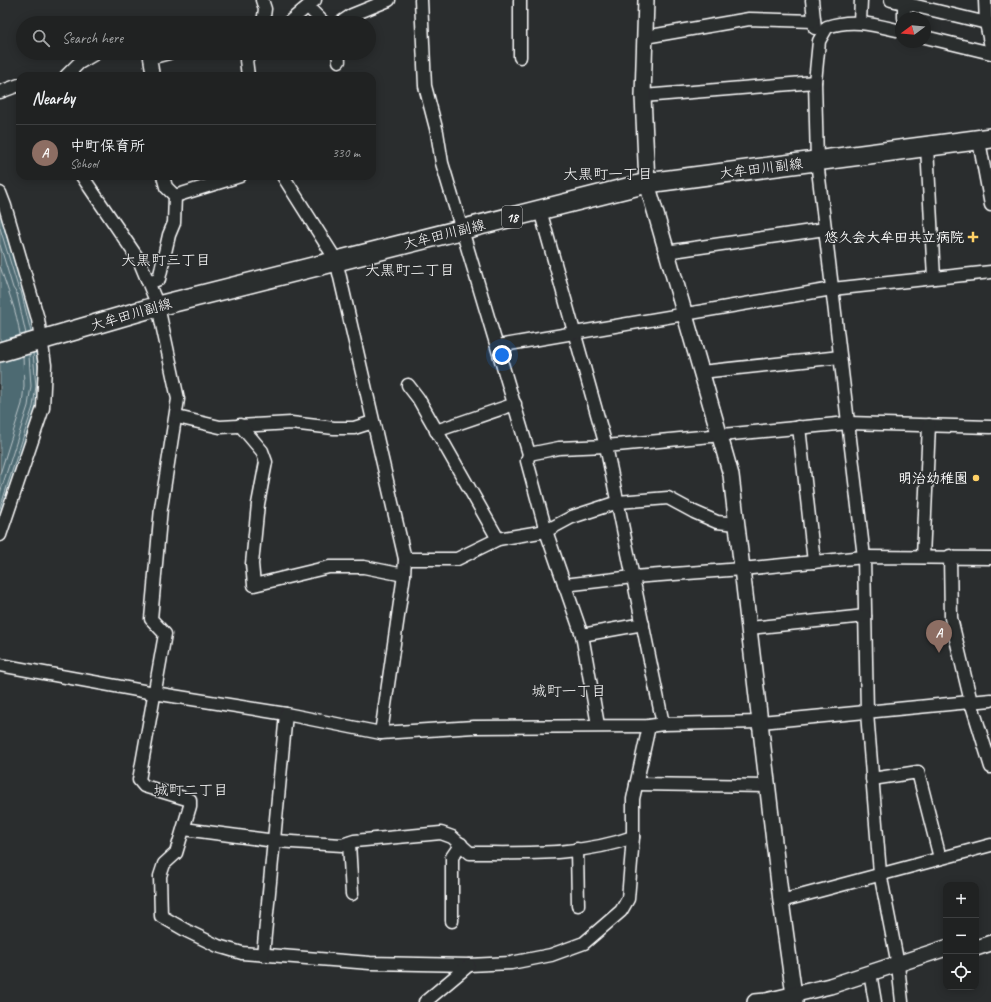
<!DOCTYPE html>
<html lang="en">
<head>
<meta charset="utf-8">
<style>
	:root { --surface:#202222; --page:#2d2f2f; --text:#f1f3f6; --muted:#a2a4a5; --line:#3d3f40; --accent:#ffd166 }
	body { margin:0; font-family:Caveat,"Klee One",sans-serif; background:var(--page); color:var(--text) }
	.controls { position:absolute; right:12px; bottom:12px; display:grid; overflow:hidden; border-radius:8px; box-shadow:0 2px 10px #0003 }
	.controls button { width:36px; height:36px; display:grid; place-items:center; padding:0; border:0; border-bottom:1px solid var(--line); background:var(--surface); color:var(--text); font:20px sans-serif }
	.compass { position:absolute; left:895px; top:12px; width:36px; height:36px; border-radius:50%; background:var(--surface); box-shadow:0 2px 10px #0003; rotate:254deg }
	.you { position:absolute; left:502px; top:355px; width:14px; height:14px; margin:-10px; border:3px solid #fff; border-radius:50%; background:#1a73e8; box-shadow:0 0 0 6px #1a73e833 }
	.badge { display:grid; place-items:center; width:26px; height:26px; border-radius:50%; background:var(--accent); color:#fff; font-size:13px; font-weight:700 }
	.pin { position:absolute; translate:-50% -33px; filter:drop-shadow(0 1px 2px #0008) }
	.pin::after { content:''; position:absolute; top:21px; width:14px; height:12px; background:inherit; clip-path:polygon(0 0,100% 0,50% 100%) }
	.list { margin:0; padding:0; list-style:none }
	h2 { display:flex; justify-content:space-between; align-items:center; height:52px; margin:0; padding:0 16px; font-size:17px }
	h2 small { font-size:13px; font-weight:400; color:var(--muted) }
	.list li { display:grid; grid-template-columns:26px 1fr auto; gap:12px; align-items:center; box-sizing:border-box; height:56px; padding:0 16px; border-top:1px solid var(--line) }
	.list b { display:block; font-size:15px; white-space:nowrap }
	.list p { margin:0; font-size:13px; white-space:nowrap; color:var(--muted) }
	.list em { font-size:13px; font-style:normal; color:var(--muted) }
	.icon { flex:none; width:22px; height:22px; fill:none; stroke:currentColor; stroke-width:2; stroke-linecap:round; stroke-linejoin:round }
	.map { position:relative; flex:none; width:991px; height:1002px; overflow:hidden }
	.search { position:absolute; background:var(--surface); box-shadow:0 2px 10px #0003; left:16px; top:16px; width:360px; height:44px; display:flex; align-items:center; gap:10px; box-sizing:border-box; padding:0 14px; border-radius:22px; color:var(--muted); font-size:15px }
	.panel { position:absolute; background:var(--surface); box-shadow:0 2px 10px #0003; left:16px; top:72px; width:360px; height:108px; border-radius:12px }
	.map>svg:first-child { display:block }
	.water { fill:#4d6a72; stroke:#94a6aa }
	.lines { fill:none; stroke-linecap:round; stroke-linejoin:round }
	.shore { stroke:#b8c3c7; stroke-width:1 }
	.minor-casing { stroke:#fff; stroke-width:15 }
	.tertiary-casing { stroke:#fff; stroke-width:18 }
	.primary-casing { stroke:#fff; stroke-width:22 }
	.minor { stroke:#2a2d2e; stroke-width:12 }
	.tertiary { stroke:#2a2d2e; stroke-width:15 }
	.primary { stroke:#2a2d2e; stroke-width:19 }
	.poi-dot { fill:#ffd166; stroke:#2a2d2e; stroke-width:1.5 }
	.labels { text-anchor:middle; stroke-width:3; stroke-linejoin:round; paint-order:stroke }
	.shield { fill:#2a2d2e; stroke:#bfc0c0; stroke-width:1 }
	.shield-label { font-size:13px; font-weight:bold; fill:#fff }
	.street-label { font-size:14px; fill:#fff; stroke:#2a2d2e }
	.poi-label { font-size:14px; font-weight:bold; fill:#fff; stroke:#2a2d2e; text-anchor:end }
	.neighbourhood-label { font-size:15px; fill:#fff; stroke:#2a2d2e }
</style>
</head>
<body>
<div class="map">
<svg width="991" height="1002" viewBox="0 0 991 1002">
	<rect width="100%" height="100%" fill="#2a2d2e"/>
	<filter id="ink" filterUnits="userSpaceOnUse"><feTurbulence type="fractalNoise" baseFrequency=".025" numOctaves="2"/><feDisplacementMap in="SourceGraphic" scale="8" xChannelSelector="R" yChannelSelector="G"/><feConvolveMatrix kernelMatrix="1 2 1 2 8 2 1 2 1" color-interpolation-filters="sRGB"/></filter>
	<g filter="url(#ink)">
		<polygon class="water" points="0,214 22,286 24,287 34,326 40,386 37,407 0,521"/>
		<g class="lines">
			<g class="shore">
				<polyline points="0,228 18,287 21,291 31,332"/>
				<polyline points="0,245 13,288 17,294 26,334"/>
				<path d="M 0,266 C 7,289 17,311 20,335"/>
				<polyline points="0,474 22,404 24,386 23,356"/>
				<polyline points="0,493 28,406 31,386 29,355"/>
				<polyline points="0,508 33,407 36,386 33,353"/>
			</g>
			<defs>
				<g id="minor">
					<polyline points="262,0 265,9 263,23"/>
					<polyline points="421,0 425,86 437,132 442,163 529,454 527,461 546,531 582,635 598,725"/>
					<polyline points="812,0 815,28"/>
					<polyline points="891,0 991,24"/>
					<polyline points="904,0 904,18"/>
					<polyline points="985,0 986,23 991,47"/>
					<polyline points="308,7 324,23"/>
					<polyline points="860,22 861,0"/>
					<polyline points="288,23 315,0"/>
					<polyline points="340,23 352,15 389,0"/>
					<path d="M 901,31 C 875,25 853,18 827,27 L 819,41 L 815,82 L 817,161 L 864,557 L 867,713 L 880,873 L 898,965 L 902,1002"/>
					<polyline points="645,37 749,19 813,21"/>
					<polyline points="925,37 991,53"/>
					<polyline points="338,53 339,61"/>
					<polyline points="520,57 520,0"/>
					<polyline points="66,76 79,63 96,53"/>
					<polyline points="153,76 150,58 169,53"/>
					<polyline points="248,76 246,60 250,53"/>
					<polyline points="0,92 19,85 20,86"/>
					<polyline points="643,96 815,82"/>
					<polyline points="979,141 991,205"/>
					<polyline points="927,147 934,278"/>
					<polyline points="82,176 139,260 158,306 178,399 161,508 151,619 165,634 139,780 144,786 190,800 190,806 176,853 164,864 160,876 161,916 187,931 218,946 242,953 370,963 469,965 511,963 551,955 584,943 621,911 628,899 633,837 633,799 649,726"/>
					<polyline points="283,176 336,260 405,559 404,575 381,733"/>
					<polyline points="0,193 5,206 38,319 45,365 43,408 0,535"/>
					<polyline points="175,196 240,176"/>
					<polyline points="540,210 606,446 663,724"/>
					<polyline points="666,252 825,229"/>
					<polyline points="149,283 159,279 169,235 174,223 175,196 166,187 163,176"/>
					<polyline points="498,346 832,289 991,272"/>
					<polyline points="701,372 840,357"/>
					<polyline points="408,385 418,398 498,539"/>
					<polyline points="177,417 220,427 291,423 334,428 354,428 373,422"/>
					<polyline points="240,425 262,451 266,462 258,504 252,564 254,585 329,567 364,567 404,575"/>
					<polyline points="799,427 814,562"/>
					<polyline points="436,431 515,404"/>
					<polyline points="529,454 559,448 606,446 848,423 991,427"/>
					<polyline points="950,556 951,618 971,702 991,767"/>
					<polyline points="923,557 929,425"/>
					<polyline points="405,559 457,559 498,539 546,531 572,517 618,502 668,498 694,512 717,522 737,524"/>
					<polyline points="564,585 633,577 742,569 864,557 991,558"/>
					<polyline points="749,628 865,616"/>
					<polyline points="582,635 643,624"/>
					<polyline points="0,665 154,693 286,714 381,733 474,727 649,726 663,724 761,722 991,700"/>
					<polyline points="872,779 918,772 940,858"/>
					<polyline points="636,784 768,786"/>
					<path d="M 184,829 L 275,841 L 342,845 L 354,841 L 441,833 L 452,837 L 470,853 C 525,853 581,856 633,837"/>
					<polyline points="349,843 352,894"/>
					<polyline points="577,849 578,905"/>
					<polyline points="781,901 991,845"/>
					<polyline points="452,921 452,857 461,844"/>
					<polyline points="263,955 286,714"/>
					<polyline points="870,973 875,1002"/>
					<polyline points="425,1002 469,965"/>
				</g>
				<g id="tertiary">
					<polyline points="646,0 643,96 647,183 731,475 781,901 795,1002"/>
					<polyline points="976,948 991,943"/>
					<polyline points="755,1002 766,1001 830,986 946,948"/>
				</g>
				<polyline id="primary" points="0,352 158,306 647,183 991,138"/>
			</defs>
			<use href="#minor" class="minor-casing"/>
			<use href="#tertiary" class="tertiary-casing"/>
			<use href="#primary" class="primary-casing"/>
			<use href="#minor" class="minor"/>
			<use href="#tertiary" class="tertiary"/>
			<use href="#primary" class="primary"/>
		</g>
	</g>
	<g class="poi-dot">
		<path d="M971 231h4v4h4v4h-4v4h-4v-4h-4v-4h4z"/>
		<circle cx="976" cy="478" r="4"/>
	</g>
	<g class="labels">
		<rect class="shield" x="502" y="206" width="20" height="22" rx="3"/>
		<g class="shield-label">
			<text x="512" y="222">18</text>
		</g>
		<g class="street-label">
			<text transform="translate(761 168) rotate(-7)" y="5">大牟田川副線</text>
			<text transform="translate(444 234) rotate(-14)" y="5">大牟田川副線</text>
			<text transform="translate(131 314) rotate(-16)" y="5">大牟田川副線</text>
		</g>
		<g class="poi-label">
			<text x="964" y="242">悠久会大牟田共立病院</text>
			<text x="968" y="483">明治幼稚園</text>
		</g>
		<g class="neighbourhood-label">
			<text x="608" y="179">大黒町一丁目</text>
			<text x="166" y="265">大黒町三丁目</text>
			<text x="410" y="275">大黒町二丁目</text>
			<text x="569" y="696">城町一丁目</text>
			<text x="191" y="795">城町二丁目</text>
		</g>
	</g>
</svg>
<div class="controls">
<button>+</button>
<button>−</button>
<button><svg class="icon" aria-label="locate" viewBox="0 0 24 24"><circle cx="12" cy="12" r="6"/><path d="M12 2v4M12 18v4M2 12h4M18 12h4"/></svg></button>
</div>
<svg class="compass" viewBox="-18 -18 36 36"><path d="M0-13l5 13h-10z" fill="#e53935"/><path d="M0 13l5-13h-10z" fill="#a2a4a5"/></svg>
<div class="you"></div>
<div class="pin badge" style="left:939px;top:653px;background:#8d6e63">A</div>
<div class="search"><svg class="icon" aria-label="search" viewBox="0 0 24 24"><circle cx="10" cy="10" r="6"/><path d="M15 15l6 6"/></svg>Search here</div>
<section class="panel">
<h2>Nearby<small></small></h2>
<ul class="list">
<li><span class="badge" style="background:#8d6e63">A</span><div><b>中町保育所</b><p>School</p></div><em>330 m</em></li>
</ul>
</section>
</div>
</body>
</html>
